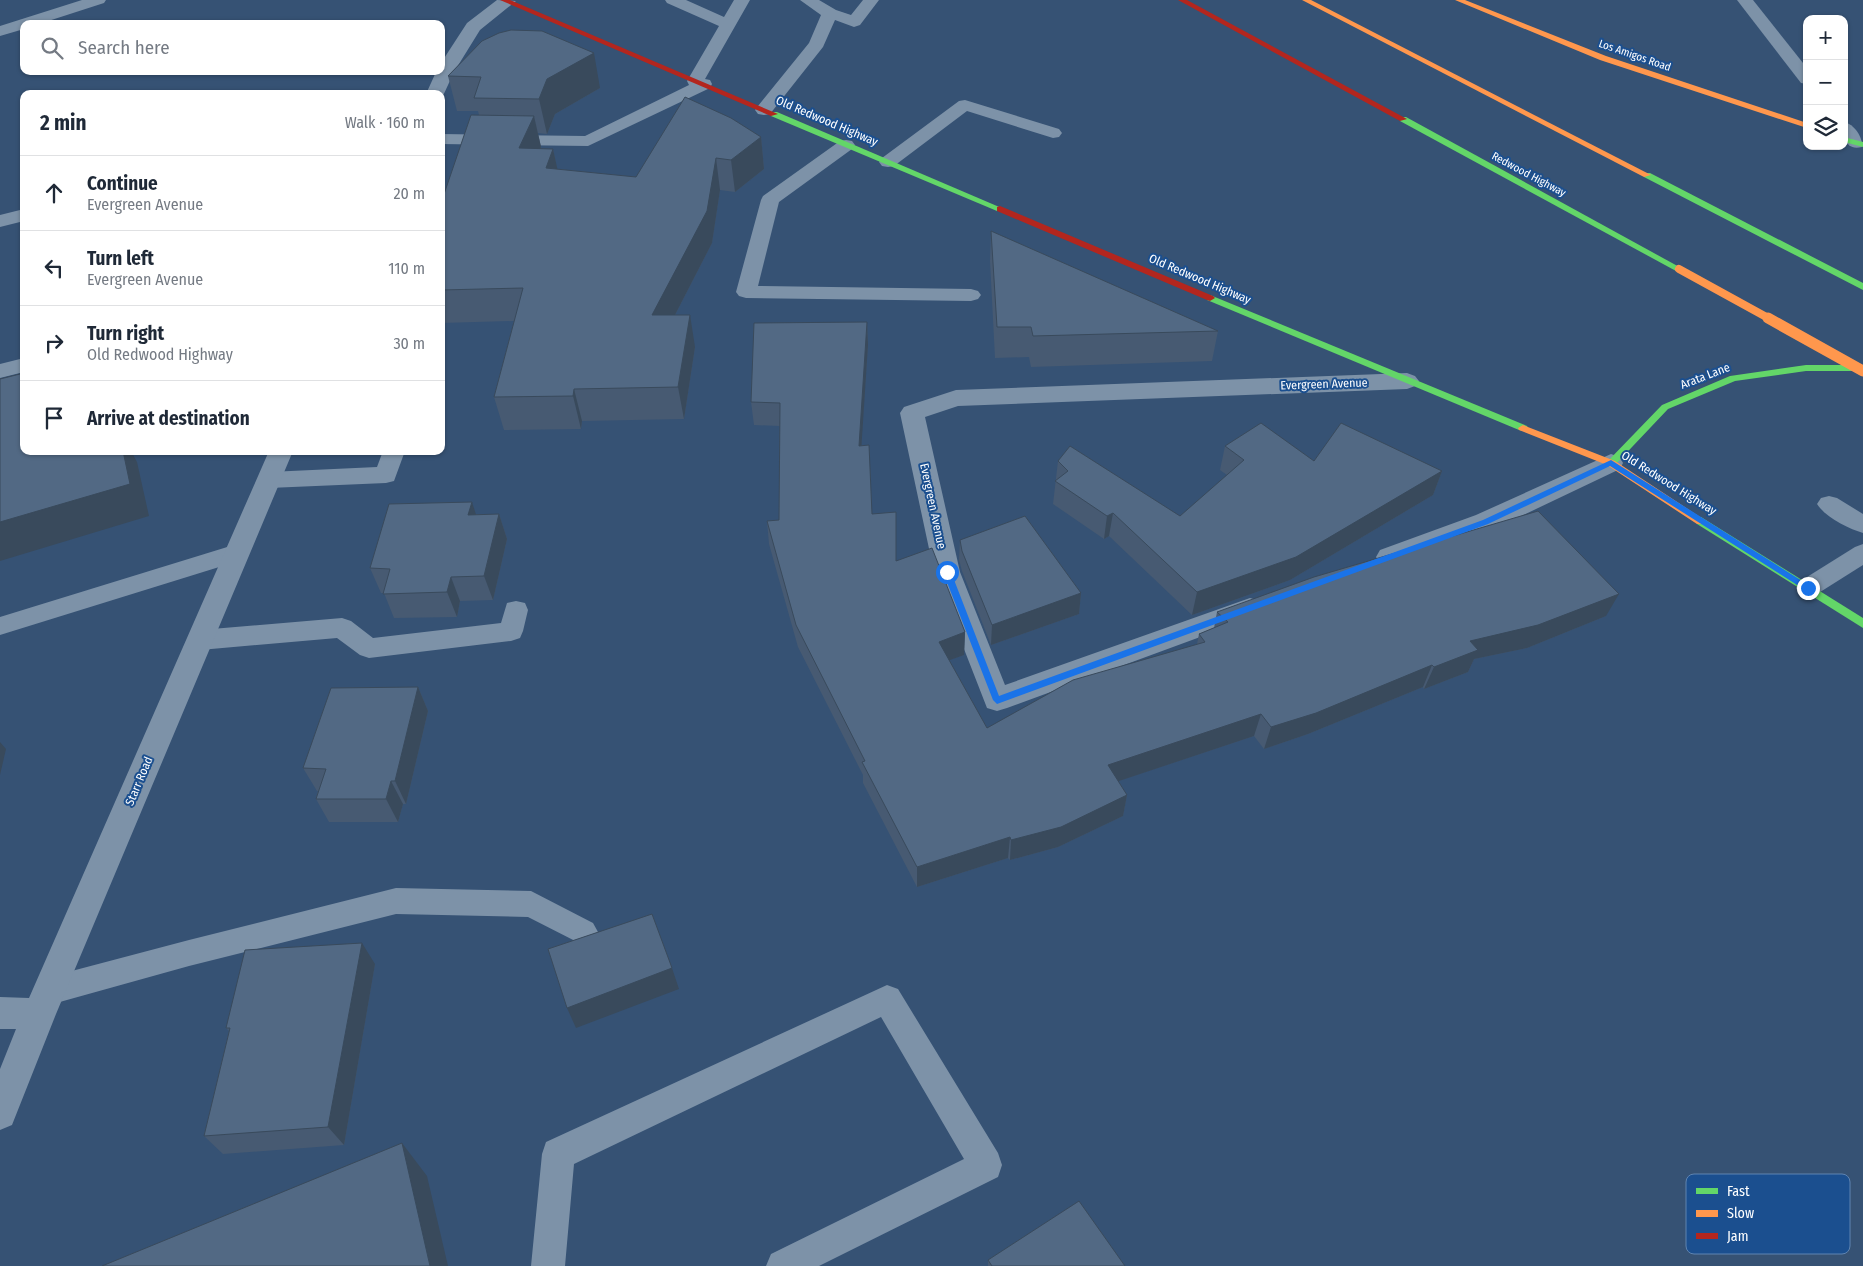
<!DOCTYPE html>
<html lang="en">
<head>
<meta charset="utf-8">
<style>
	:root { --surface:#fff; --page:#f2f2f3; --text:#1f2937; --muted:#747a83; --line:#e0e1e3 }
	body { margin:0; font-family:"Fira Sans Condensed",sans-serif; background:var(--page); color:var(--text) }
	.controls { position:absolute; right:15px; top:15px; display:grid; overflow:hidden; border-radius:10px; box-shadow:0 1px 4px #0004 }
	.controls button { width:45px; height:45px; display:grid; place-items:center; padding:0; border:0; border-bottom:1px solid var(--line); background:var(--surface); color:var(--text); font:25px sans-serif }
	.stop { position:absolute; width:15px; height:15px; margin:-11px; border:4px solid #1a73e8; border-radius:50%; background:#fff }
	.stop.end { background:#1a73e8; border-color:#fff; box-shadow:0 1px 5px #0008 }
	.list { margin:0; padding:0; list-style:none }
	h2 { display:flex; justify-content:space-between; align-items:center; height:65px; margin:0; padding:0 20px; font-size:21px }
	h2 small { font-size:16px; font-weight:400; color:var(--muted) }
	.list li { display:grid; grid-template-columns:32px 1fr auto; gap:15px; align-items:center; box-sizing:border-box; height:75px; padding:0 20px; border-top:1px solid var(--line) }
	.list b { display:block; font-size:19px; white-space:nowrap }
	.list p { margin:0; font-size:16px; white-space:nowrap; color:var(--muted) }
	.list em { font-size:16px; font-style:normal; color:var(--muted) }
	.icon { flex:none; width:28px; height:28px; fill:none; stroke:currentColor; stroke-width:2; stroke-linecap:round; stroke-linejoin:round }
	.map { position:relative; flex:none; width:1863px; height:1266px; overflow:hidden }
	.search { position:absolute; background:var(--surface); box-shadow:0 1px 4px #0004; left:20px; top:20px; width:425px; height:55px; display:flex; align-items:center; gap:12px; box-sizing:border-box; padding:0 18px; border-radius:10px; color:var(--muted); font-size:19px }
	.panel { position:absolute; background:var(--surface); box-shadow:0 1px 4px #0004; left:20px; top:90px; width:425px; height:365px; border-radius:10px }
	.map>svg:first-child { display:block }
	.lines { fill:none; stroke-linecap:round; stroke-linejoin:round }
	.lane { fill:#7d92a8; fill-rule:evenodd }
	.street { fill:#7d92a8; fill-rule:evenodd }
	.fast { fill:#63d668; fill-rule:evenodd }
	.slow { fill:#ff974d; fill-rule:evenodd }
	.jam { fill:#b3261e; fill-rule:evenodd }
	.slow-bridge-far1 { stroke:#ff974d; stroke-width:8 }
	.slow-bridge { stroke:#ff974d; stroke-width:11 }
	.wall { fill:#475a72 }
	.shaded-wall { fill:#394a5c }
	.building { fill:#526984; stroke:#394a5c }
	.route { fill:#1a73e8 }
	.labels { text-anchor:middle; stroke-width:4; stroke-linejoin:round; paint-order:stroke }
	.far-street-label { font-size:11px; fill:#fff; stroke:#1b4f8f }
	.street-label { font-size:12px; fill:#fff; stroke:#1b4f8f }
	.key { fill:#1b4f8f; stroke:#5f84b1; stroke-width:1 }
	.key-label { font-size:14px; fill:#fff }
</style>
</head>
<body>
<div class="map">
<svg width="1863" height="1266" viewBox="0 0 1863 1266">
	<rect width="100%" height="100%" fill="#365274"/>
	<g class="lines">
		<g class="lane">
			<polygon points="82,0 106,0 104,3 39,24 24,24 24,29 0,36 0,26"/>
			<polygon points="665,0 686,0 724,17 734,0 750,0 705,79 710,80 712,84 710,88 588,146 441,144 441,134 585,136 689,85 687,81 719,26 667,3"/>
			<polygon points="800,0 819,0 836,10 851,15 863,0 879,0 860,25 854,27 835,20 823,47 770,114 764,115 758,114 755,110 758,106 809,43 821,15"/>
			<polygon points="1737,0 1753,0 1807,68 1807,84 1801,83"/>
			<polygon points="965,100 1059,129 1062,133 1059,137 1053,138 967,111 894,166 888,167 882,166 879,162 882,158 959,101"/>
			<path d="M 1844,122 C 1854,124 1863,137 1862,147 C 1844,151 1844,136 1844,122 Z"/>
			<polygon points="846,140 852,141 855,145 852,149 779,202 758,286 971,289 978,291 981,295 978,299 971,301 746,298 739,296 736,292 761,200 763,196 840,141"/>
			<polygon points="24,209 24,221 0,227 0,215"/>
			<polygon points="24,358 24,372 0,378 0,364"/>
			<polygon points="383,451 405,451 394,481 386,483 269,488 261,486 258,480 261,474 269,472 377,467"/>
			<path d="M 1829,496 L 1837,498 L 1863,514 L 1863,533 C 1849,529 1825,517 1817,504 L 1821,498 Z"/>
			<polygon points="237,544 245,547 249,553 245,559 0,635 0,617"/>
			<polygon points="1863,544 1863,565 1817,594 1808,597 1799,594 1796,588 1799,582 1855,547"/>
			<polygon points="516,601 525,603 528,610 523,631 520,638 511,641 369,658 360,655 337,638 200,650 191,647 187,640 191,633 200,630 342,618 351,621 373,638 501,623 507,603"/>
			<polygon points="396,888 531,891 593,923 598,932 593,941 583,945 528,917 396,914 189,966 49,1005 38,1001 34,991 38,981 49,977 189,940"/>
			<polygon points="887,985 898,989 998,1153 1002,1165 998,1177 819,1266 766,1266 771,1254 964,1159 881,1017 574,1164 565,1266 531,1266 542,1154 546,1142"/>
		</g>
		<g class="street">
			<polygon points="497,0 516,1 480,30 454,72 442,98 441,94 426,94 436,72 441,71 441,63 467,23"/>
			<polygon points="1407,373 1415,376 1419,381 1415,386 1407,389 958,406 925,417 960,572 1005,685 1250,598 1260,601 1264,608 1260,615 1007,708 997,711 987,708 934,572 900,413 904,407 956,390"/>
			<polygon points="269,451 293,451 56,1014 12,1125 0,1130 0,1069 16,1029 0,1029 0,997 29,998"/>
			<polygon points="1611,454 1620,457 1623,463 1620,469 1494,529 1389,567 1380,564 1376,557 1380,550 1476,515"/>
		</g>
		<g class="fast">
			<polygon points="771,112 777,112 1004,209 1003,211 997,211 771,116"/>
			<polygon points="1400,117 1406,117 1683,269 1682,271 1676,271 1400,121"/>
			<polygon points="1844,137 1863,142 1863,147 1844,142"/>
			<polygon points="1644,173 1650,173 1863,283 1863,290 1644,177"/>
			<polygon points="1210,295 1527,426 1528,428 1523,431 1519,430 1207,300 1207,296"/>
			<polygon points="1806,365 1863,365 1863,371 1806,371 1735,381 1668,409 1615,465 1611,466 1606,463 1662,405 1730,376"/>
			<polygon points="1701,517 1863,618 1863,628 1697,524 1696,521 1697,518"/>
		</g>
		<g class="slow">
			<polygon points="1302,0 1311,0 1651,175 1644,177"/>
			<polygon points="1455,0 1465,0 1606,56 1807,123 1807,128 1600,60"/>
			<polygon points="1523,425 1615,461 1706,521 1705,524 1697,524 1607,465 1519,430 1518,428"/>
		</g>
		<g class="jam">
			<polygon points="500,0 510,0 778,114 771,116"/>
			<polygon points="1178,0 1187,0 1407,119 1400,121"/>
			<polygon points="1000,206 1213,296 1215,298 1210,301 1207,300 997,211 997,207"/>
		</g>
		<polyline class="slow-bridge-far1" points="1679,269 1770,319"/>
		<polyline class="slow-bridge" points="1768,318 1863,371"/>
	</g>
	<g class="wall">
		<polygon points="482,41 600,88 555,114 547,134 538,133 541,147 540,149 553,149 557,169 636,177 761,137 764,169 735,192 720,190 712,243 675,315 695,347 684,419 582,421 581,429 504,430 494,397 514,321 441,323 441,203 479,115 478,111 457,111 448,76"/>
		<polygon points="991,231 1218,331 1212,361 1031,367 1029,357 995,358 990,261"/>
		<polygon points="867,322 868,345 861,445 872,514 896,535 896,561 965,632 964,655 949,660 987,728 1197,644 1199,634 1214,628 1217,612 1606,616 1527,648 1474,659 1468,672 1424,689 1423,687 1308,734 1264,749 1254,736 1118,781 1127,795 1123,816 1058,847 1010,860 1008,858 917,887 863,783 863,775 798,647 769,544 767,521 779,520 780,426 754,425 751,402"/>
		<polygon points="1225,446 1314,461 1442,471 1433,495 1290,580 1192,615 1109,536 1104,539 1053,504 1058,461 1180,516 1227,475 1220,470"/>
		<polygon points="476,514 499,514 507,539 493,600 460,601 457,617 394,618 384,593 381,593 370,568"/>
		<polygon points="960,540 1081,593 1079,614 991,645 962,571 959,560"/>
		<polygon points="418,687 428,711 406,804 403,804 398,822 329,822 316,799 318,791 317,791 303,768"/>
		<polygon points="375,964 344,1145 223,1154 204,1136 229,1031 226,1028"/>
		<polygon points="988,1260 1125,1266 988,1266"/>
	</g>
	<g class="shaded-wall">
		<polygon points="594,53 600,88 555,114 547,134 539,99 547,79"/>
		<polygon points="534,116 541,147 527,180 519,148"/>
		<polygon points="761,137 764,169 735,192 731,160"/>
		<polygon points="553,149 560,181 546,168"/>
		<polygon points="716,158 720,190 712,243 658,348 652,315"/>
		<polygon points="690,315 695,347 684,419 678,387"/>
		<polygon points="867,322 868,345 860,468 859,446"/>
		<polygon points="574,389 582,421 581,429 573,396"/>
		<polygon points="34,451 50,451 34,454"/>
		<polygon points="123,451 131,451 137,462 149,516 0,561 0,522"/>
		<polygon points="1442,471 1433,495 1290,580 1192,615 1197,592"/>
		<polygon points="472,502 480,527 468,515"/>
		<polygon points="1113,513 1109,536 1104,539 1107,516"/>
		<polygon points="499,514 507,539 493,600 484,576"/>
		<polygon points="451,577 460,601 457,617 447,592"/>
		<polygon points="1081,593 1079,614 991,645 992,625"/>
		<polygon points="1619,594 1606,616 1527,648 1474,659 1468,672 1424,689 1434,667 1470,641"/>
		<polygon points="965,632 964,655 939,664 939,642"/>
		<polygon points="1432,665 1423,687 1308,734 1264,749 1271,727"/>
		<polygon points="418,687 428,711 406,804 395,781"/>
		<polygon points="1261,714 1254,736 1104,786 1108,765"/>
		<polygon points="0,742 6,749 0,775"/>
		<polygon points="391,781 403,804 398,822 386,799"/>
		<polygon points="1127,795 1123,816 1058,847 1010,860 1011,840"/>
		<polygon points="1010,837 1008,858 917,887 917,867"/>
		<polygon points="362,943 375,964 344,1145 328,1127"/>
		<polygon points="672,968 679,989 576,1028 567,1008"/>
		<polygon points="402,1143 427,1176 448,1266 430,1266"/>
	</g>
	<g class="building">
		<polygon points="511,30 542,31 594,53 547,79 539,99 474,98 481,77 448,76 482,41 499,33"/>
		<polygon points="685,97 731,118 761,137 731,160 716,158 707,211 652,315 690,315 678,387 574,389 573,396 494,397 523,288 441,290 441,203 471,115 534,116 519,148 553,149 546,168 636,177"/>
		<polygon points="991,231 1218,331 1033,336 1031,327 997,327"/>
		<polygon points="867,322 859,446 869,445 872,514 896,512 896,561 932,548 965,632 939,642 987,728 1073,680 1205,642 1199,634 1228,622 1217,612 1314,577 1538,511 1619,594 1538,625 1470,641 1478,650 1434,667 1432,665 1316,713 1271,727 1261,714 1108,765 1127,795 1061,827 1011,840 1010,837 917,867 862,762 865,761 796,625 767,521 779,520 780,403 751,402 754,323"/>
		<polygon points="24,373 24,451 34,451 34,454 44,451 123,451 130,484 0,522 0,379"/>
		<polygon points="1261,423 1314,461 1341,423 1442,471 1296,557 1197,592 1113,513 1107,516 1055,481 1068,471 1058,461 1070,446 1180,516 1244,460 1225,446"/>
		<polygon points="472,502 468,515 499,514 484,576 451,577 447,592 383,594 390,569 370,568 389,504"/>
		<polygon points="1025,516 1081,593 992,625 962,551 960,540"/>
		<polygon points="418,687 395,781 391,781 386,799 316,799 326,769 303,768 331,688"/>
		<polygon points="652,914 672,968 567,1008 548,949"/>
		<polygon points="362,943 328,1127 204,1136 230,1028 226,1028 245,950"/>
		<polygon points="402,1143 430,1266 102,1266"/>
		<polygon points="1079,1201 1125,1266 992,1266 988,1260"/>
	</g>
	<polygon class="route" points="1611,460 1810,586 1810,590 1805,590 1610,466 1488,524 997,704 993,700 943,572 947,569 951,572 999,696 1483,520"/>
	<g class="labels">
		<g class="far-street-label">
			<text transform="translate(1635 55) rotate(19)" y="4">Los Amigos Road</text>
			<text transform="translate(1529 174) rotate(28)" y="4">Redwood Highway</text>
		</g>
		<g class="street-label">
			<text transform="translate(827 121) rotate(23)" y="4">Old Redwood Highway</text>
			<text transform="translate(1200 279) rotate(23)" y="4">Old Redwood Highway</text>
			<text transform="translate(1705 376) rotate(-21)" y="4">Arata Lane</text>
			<text transform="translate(1324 384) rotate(-2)" y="4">Evergreen Avenue</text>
			<text transform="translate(1669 483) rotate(32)" y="4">Old Redwood Highway</text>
			<text transform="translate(933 506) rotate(78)" y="4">Evergreen Avenue</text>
			<text transform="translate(139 781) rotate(-67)" y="4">Starr Road</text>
		</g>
	</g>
	<rect x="1686" y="1174" width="164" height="80" rx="8" class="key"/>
	<rect x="1696" y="1188" width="22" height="6" fill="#63d668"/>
	<rect x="1696" y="1210" width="22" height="7" fill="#ff974d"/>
	<rect x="1696" y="1233" width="22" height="6" fill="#b3261e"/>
	<g class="key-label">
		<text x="1727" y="1196">Fast</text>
		<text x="1727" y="1218">Slow</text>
		<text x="1727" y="1241">Jam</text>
	</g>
</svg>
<div class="controls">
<button>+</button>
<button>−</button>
<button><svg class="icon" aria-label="layers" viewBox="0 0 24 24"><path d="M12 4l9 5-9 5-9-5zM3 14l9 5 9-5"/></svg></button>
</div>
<div class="stop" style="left:947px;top:572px"></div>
<div class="stop end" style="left:1808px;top:588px"></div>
<div class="search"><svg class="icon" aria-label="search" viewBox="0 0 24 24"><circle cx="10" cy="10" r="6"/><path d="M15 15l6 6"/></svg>Search here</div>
<section class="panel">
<h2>2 min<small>Walk · 160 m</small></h2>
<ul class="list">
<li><svg class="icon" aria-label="ahead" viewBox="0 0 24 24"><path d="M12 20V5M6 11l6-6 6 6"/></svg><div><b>Continue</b><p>Evergreen Avenue</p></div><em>20 m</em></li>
<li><svg class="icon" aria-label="left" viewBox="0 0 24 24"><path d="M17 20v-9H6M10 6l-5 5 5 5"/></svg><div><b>Turn left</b><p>Evergreen Avenue</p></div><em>110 m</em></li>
<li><svg class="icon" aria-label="right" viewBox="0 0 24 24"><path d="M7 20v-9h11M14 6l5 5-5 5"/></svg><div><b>Turn right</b><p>Old Redwood Highway</p></div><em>30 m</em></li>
<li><svg class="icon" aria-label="arrive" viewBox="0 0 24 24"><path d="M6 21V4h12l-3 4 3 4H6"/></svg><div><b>Arrive at destination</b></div></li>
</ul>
</section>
</div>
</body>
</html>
